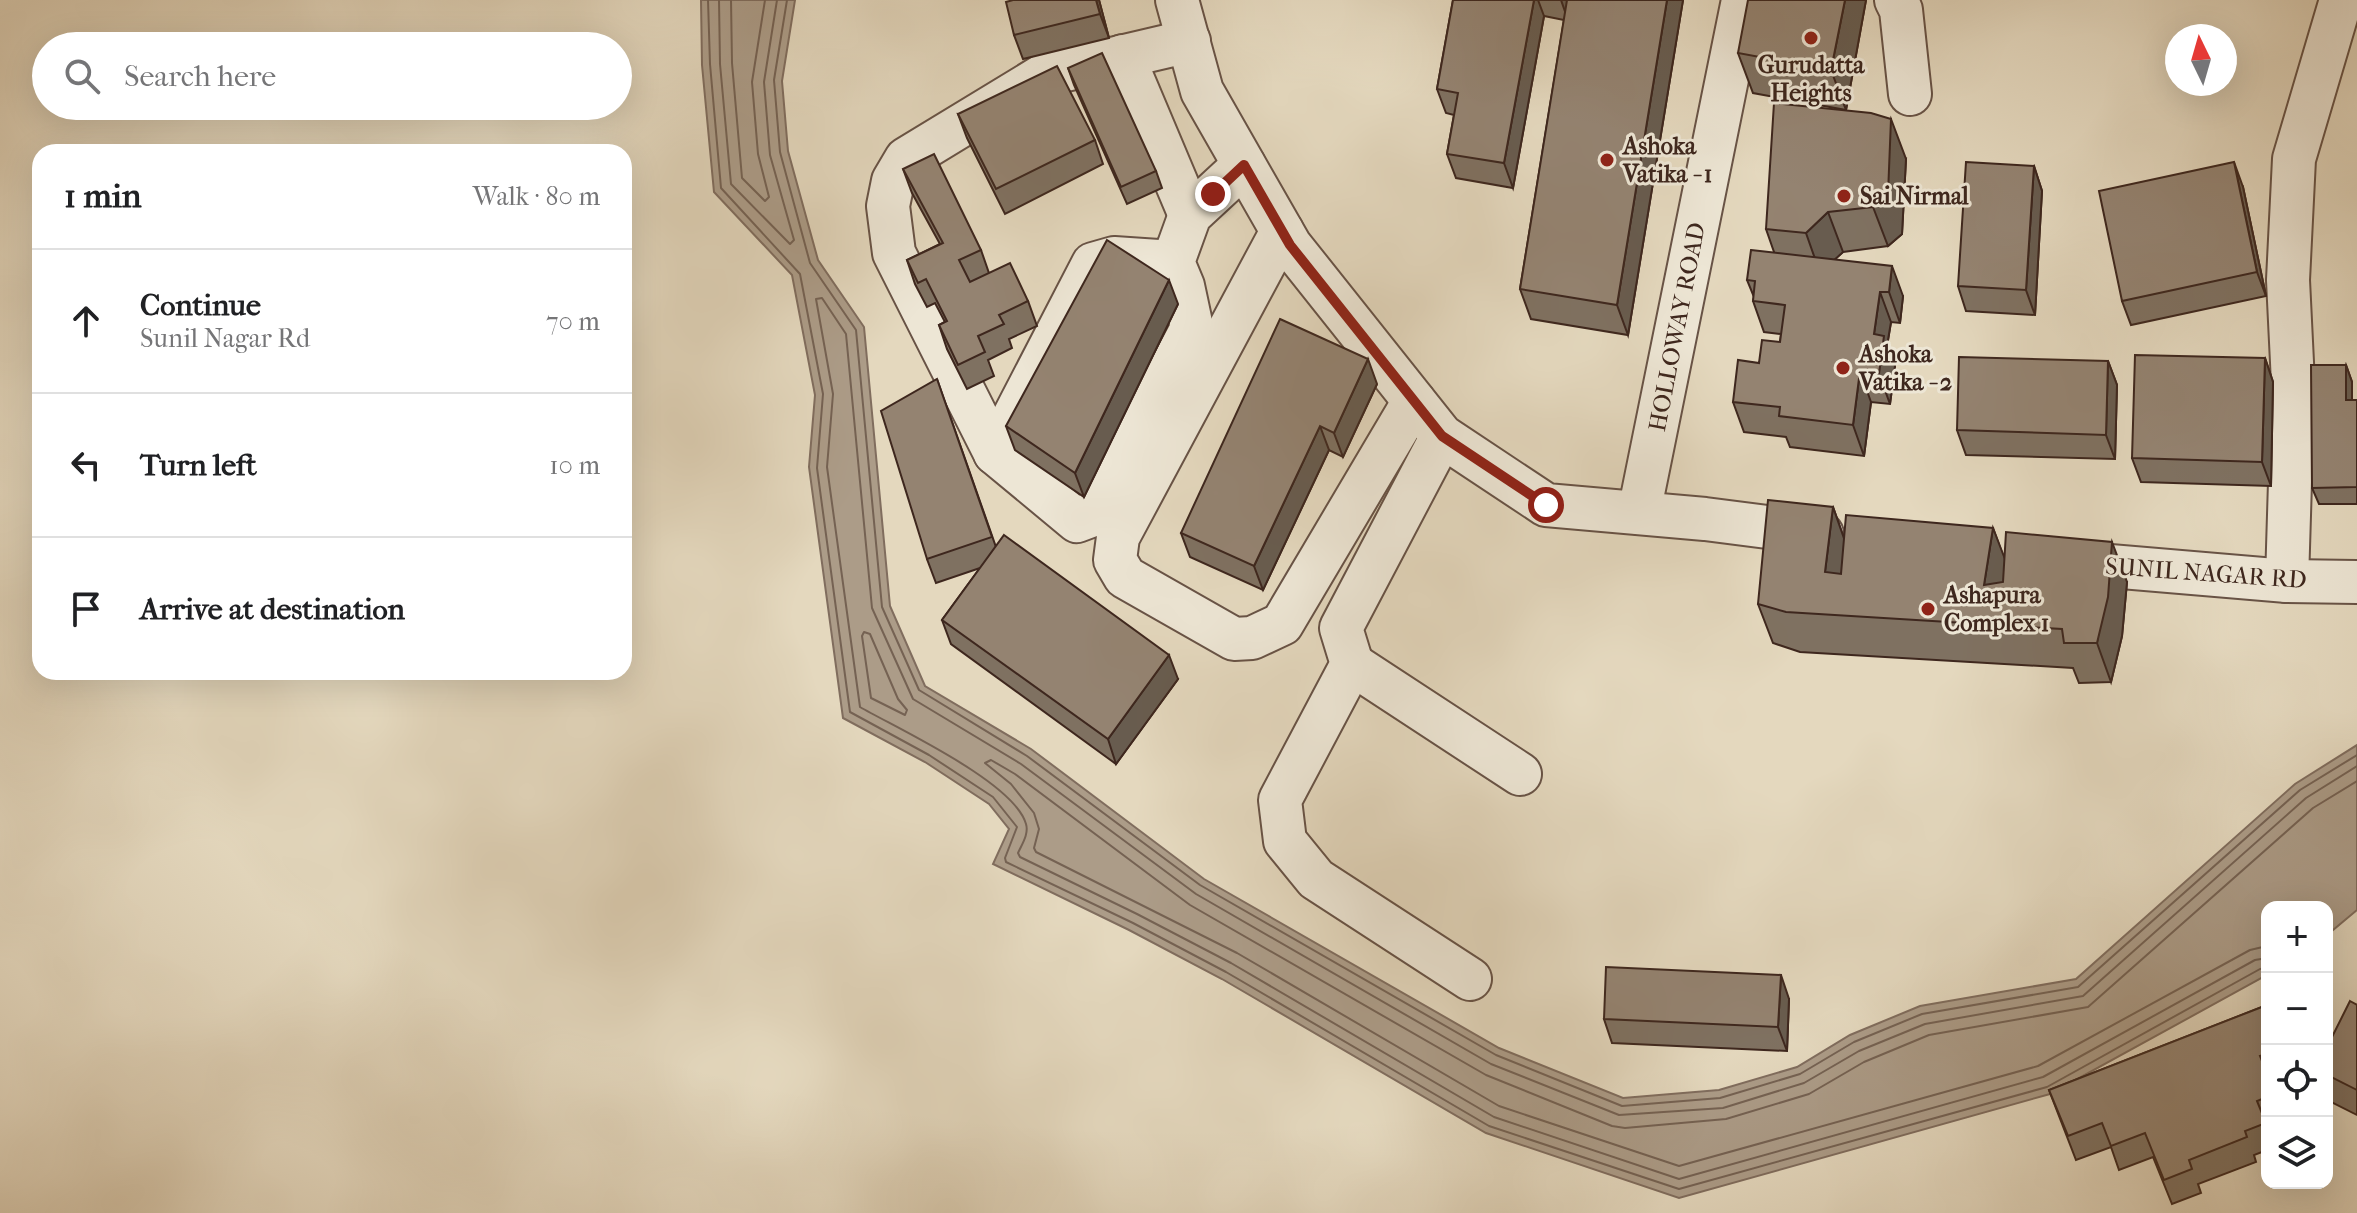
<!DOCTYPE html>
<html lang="en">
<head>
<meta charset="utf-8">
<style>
	:root { --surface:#fff; --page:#f6f6f6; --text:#202124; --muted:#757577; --line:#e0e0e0 }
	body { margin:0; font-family:"IM FELL French Canon",serif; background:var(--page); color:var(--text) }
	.controls { position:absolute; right:24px; bottom:24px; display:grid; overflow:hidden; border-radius:16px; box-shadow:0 8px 32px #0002 }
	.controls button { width:72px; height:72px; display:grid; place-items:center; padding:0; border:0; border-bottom:2px solid var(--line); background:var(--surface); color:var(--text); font:40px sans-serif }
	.compass { position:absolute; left:2165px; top:24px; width:72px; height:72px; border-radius:50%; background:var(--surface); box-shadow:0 8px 32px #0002; rotate:355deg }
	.stop { position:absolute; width:24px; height:24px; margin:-18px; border:6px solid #8f2418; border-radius:50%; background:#fff }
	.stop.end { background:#8f2418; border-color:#fff; box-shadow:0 2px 8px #0008 }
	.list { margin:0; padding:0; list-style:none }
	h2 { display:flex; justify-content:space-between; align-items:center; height:104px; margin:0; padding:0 32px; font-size:34px }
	h2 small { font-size:26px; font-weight:400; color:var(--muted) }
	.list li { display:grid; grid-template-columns:52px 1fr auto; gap:24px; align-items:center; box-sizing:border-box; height:144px; padding:0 32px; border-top:2px solid var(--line) }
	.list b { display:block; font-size:30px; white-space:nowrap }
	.list p { margin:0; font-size:26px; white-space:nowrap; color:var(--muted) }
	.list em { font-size:26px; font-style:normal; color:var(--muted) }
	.icon { flex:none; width:44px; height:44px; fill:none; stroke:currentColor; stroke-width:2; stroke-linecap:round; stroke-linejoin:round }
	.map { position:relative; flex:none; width:2357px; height:1213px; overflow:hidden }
	.search { position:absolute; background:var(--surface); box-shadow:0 8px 32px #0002; left:32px; top:32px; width:600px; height:88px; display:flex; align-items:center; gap:20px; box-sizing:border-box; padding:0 28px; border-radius:44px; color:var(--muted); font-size:30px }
	.panel { position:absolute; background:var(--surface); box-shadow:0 8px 32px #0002; left:32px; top:144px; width:600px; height:536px; border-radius:24px }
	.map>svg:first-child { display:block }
	.water { fill:#ac9c88; stroke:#806d5e; stroke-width:2 }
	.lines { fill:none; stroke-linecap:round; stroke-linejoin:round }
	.shore { stroke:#756253; stroke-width:2 }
	.minor-casing { stroke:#685346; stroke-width:46 }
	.minor { stroke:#ede6d5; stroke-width:42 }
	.wall { fill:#7f7161; stroke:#3e271e; stroke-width:2 }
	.shaded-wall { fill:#685c4f; stroke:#3e271e; stroke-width:2 }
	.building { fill:#948371; stroke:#3e271e; stroke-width:2 }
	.route { stroke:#8f2418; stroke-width:10 }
	.poi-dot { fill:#8f2418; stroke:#ede6d5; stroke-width:3 }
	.labels { text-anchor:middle; stroke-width:6; stroke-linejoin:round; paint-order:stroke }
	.poi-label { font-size:24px; font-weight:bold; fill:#3e271e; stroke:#ede6d5; text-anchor:start }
	.street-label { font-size:24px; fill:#3e271e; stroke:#ede6d5 }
</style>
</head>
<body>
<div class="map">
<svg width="2357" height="1213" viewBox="0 0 2357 1213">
	<rect width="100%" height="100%" fill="#e4d8be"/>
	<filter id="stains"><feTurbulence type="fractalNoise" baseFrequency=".0025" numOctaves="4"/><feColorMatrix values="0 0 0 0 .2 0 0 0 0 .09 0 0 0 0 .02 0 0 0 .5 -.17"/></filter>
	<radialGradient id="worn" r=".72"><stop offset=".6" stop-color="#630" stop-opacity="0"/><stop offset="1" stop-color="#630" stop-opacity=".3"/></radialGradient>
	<polygon class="water" points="701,0 795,0 782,81 788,151 818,260 864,327 890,606 925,686 1031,749 1204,879 1499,1048 1623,1098 1719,1090 1797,1067 1850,1035 1920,1006 2076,979 2295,784 2357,745 2357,910 2327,935 2327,907 2267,907 2267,975 2050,1094 1679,1198 1486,1133 1222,979 1129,930 993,864 1009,829 989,804 925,762 843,718 809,467 815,395 792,275 714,192 702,65"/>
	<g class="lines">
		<g class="shore">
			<polyline points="708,0 710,64 721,188 800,274 823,394 817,468 850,712 929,755 993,797 1017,827 1005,858 1006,862 1133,923 1226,972 1489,1126 1679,1189 2047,1087 2260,969 2267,968"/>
			<polyline points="719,0 720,64 731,184 790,244 794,240 770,155 764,82 777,0"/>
			<polyline points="731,0 732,63 742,178 765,201 769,197 758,154 752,82 765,0"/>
			<polyline points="787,0 774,80 780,152 810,263 856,330 882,607 919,690 1027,756 1200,885 1496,1055 1622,1106 1720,1098 1800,1074 1854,1042 1922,1014 2078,987 2300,790 2357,755"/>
			<polygon points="864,632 870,634 898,699 907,710 905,715 871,698 862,636"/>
			<polyline points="2267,946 2250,950 2038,1066 1679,1166 1499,1106 1237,953 1036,852 1034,848 1039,829 1034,813 1011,784 985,763 991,760 1015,774 1190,905 1486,1075 1612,1126 1625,1128 1726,1119 1809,1094 1864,1062 1929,1035 2088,1007 2313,808 2357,781"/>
			<path d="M 2267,958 L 2255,960 L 2043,1077 L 1679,1179 L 1494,1117 L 1231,963 L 1137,914 L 1020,857 L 1018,853 C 1022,844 1029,834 1026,824 C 1014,782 898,729 860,707 L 827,467 L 833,394 L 816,299 L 822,298 L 846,334 L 872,608 L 913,699 L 1021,764 L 1196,894 L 1491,1064 L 1619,1115 L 1723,1108 L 1804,1083 L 1859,1051 L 1925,1024 L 2083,996 L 2306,798 L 2357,766"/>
		</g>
		<defs>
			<g id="minor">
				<polyline points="1177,0 1202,91 1290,245 1442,436 1546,505 1705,519 1822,534"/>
				<polyline points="1896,0 1901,10 1910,94"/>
				<polyline points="1123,56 1190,215"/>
				<polyline points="1282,231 1118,537 1115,560 1125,577 1234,639 1252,638 1282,624 1414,401"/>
				<polyline points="1173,262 1114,258 1093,264 995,453 1077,521 1093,515 1192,328 1183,286 1173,262 1190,215 1244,165"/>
				<polyline points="1442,436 1341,628 1352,664 1280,800 1285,841 1316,879 1470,979"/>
				<polyline points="995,453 894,253 888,206 893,181 906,159 1044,75 1189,41"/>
				<polyline points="1639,513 1743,0"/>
				<polyline points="2063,562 2287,581 2357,582"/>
				<polyline points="2287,581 2293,383 2288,280 2294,159 2341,0"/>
				<polyline points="1352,664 1520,774"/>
			</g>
		</defs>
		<use href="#minor" class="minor-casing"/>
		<use href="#minor" class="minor"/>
	</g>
	<g class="wall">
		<polygon points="1013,0 1099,0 1109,38 1023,59 1014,35"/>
		<polygon points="1453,0 1683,0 1628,335 1531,319 1520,289 1564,20 1544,16 1513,188 1456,178 1447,154 1454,115 1446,113 1437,89"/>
		<polygon points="1866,0 1846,110 1753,93 1738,53"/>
		<polygon points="1068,68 1156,171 1162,188 1127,204 1074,85"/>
		<polygon points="958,114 1095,140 1103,164 1005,214 967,138"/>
		<polygon points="1906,159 1902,234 1888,246 1843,252 1835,259 1903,296 1900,323 1891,322 1887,346 1895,366 1890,404 1871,402 1864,456 1790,447 1786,437 1744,432 1733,402 1759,363 1780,342 1781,334 1764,332 1753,301 1754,297 1747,280 1774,252 1766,229"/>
		<polygon points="2034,166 2042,191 2035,315 1966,311 1958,286"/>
		<polygon points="903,169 981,250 989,273 1028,301 1037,326 1009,339 1012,348 988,360 994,376 967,389 947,349 939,325 945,322 935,303 927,307 915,284 907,260 940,244 912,193"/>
		<polygon points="2243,187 2266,296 2131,325 2122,301"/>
		<polygon points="1178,304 1084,497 1015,450 1006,426"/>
		<polygon points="2265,358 2273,382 2271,486 2141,482 2132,458"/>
		<polygon points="2108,361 2117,385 2115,459 1966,455 1957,430"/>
		<polygon points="2346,365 2352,382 2352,400 2357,400 2357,504 2319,504 2312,488"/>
		<polygon points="937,379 996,547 1178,679 1116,764 951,644 942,620 980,568 936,583 927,559"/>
		<polygon points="1377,384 1343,457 1329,450 1263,590 1190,557 1181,533"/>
		<polygon points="1833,507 1844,538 1993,528 2004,558 2127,582 2122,636 2111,682 2079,683 2073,668 1800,652 1773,643 1758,604"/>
		<polygon points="1789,999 1787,1051 1612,1043 1604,1019"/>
		<polygon points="2267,1005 2267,1150 2254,1155 2256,1162 2198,1184 2201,1193 2172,1204 2153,1157 2119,1170 2111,1147 2076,1160 2049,1090"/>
		<polygon points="2357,1005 2357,1115 2327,1100 2327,1047"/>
	</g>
	<g class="shaded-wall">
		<polygon points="1096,0 1099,0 1109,38 1100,14"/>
		<polygon points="1534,0 1538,0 1544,16 1513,188 1504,163"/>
		<polygon points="1561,0 1572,0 1568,20"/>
		<polygon points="1667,0 1683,0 1628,335 1617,305"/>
		<polygon points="1845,0 1866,0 1846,110 1831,70"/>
		<polygon points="1891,119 1906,159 1902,234 1888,246 1873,207"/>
		<polygon points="2234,162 2243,187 2266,296 2257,272"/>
		<polygon points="2034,166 2042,191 2035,315 2026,290"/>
		<polygon points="1828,212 1843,252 1820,273 1806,233"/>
		<polygon points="1892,266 1903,296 1900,323 1889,292"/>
		<polygon points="1169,280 1178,304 1084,497 1075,473"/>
		<polygon points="1880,292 1891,322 1887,346 1895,366 1890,404 1879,374 1874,334"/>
		<polygon points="2265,358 2273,382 2271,486 2262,462"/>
		<polygon points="1368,359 1377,384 1343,457 1334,433"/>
		<polygon points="2108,361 2117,385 2115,459 2106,435"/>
		<polygon points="2346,365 2352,382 2352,417 2346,400"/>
		<polygon points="1860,371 1871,402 1864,456 1853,425"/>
		<polygon points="1320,426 1329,450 1263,590 1254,566"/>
		<polygon points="1833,507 1847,547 1840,612 1825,572"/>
		<polygon points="1993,528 2008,567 1998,624 1984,585"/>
		<polygon points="2112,542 2127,582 2122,636 2111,682 2097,643"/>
		<polygon points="1169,655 1178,679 1116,764 1108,739"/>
		<polygon points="1781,975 1789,999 1787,1051 1778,1027"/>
	</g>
	<g class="building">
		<polygon points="1013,0 1096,0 1100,14 1014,35 1006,2"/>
		<polygon points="1453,0 1534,0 1504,163 1447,154 1458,93 1437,89"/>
		<polygon points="1567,0 1667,0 1617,305 1520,289"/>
		<polygon points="1748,0 1845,0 1831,70 1738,53"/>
		<polygon points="1102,53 1156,171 1121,187 1068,68"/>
		<polygon points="1057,66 1095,140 996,189 958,114"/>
		<polygon points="1774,103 1871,113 1891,119 1888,194 1873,207 1828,212 1806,233 1766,229"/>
		<polygon points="934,154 981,250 959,260 970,282 1010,263 1028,301 999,315 1004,324 978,336 985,352 958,365 939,325 947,321 926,279 918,283 907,260 943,243 903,169"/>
		<polygon points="1966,162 2034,166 2026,290 1958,286"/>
		<polygon points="2234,162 2257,272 2122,301 2099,191"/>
		<polygon points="1107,240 1169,280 1075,473 1006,426"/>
		<polygon points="1751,250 1892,266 1889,292 1880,292 1874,334 1884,336 1879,374 1860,371 1853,425 1779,416 1780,407 1733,402 1738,360 1759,363 1762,340 1780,342 1785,305 1753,301 1755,281 1747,280"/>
		<polygon points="1280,319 1368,359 1334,433 1320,426 1254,566 1181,533"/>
		<polygon points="2135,355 2265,358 2262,462 2132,458"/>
		<polygon points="1959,357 2108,361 2106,435 1957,430"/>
		<polygon points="2311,365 2346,365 2346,400 2357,400 2357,487 2312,488"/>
		<polygon points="937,379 992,537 927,559 881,411"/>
		<polygon points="1768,500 1833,507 1825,572 1841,574 1846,515 1993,528 1984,585 2003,582 2006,532 2112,542 2108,597 2097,643 2064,643 2062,629 1786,612 1758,604"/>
		<polygon points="1004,535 1169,655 1108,739 942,620"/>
		<polygon points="1606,967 1781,975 1778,1027 1604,1019"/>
		<polygon points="2350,1001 2357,1005 2357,1090 2327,1075 2327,1047"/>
		<polygon points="2267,1005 2267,1054 2260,1056 2267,1074 2267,1097 2257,1101 2266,1123 2245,1131 2247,1137 2189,1160 2192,1169 2164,1180 2145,1133 2111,1146 2102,1123 2068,1136 2049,1090"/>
	</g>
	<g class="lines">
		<polyline class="route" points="1213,194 1244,165 1290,245 1442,436 1546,505"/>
	</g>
	<g class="poi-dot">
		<circle cx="1811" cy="38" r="8"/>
		<circle cx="1607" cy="160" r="8"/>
		<circle cx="1844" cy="196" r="8"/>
		<circle cx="1843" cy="368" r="8"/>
		<circle cx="1928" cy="609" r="8"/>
	</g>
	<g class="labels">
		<g class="poi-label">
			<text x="1811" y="73" text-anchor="middle">Gurudatta<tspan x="1811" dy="28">Heights</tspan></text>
			<text x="1623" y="154">Ashoka<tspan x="1623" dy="28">Vatika - 1</tspan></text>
			<text x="1860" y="204">Sai Nirmal</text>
			<text x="1859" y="362">Ashoka<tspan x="1859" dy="28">Vatika - 2</tspan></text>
			<text x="1944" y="603">Ashapura<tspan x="1944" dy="28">Complex 1</tspan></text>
		</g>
		<g class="street-label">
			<text transform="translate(1677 327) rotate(-79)" y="8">HOLLOWAY ROAD</text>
			<text transform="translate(2206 573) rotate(4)" y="8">SUNIL NAGAR RD</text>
		</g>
	</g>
	<rect width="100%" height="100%" filter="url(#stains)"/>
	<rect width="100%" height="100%" fill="url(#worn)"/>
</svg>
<div class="controls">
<button>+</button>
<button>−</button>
<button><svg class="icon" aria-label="locate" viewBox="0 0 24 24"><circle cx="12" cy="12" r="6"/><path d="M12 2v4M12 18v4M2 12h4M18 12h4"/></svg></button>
<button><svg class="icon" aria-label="layers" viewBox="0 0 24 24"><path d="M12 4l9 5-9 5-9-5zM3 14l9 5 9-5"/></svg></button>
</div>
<svg class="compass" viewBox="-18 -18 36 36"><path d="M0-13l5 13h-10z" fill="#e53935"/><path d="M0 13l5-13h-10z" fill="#757577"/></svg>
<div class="stop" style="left:1546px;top:505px"></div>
<div class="stop end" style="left:1213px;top:194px"></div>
<div class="search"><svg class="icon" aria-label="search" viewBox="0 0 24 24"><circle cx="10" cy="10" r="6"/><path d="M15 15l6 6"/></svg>Search here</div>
<section class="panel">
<h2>1 min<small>Walk · 80 m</small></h2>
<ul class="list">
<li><svg class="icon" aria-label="ahead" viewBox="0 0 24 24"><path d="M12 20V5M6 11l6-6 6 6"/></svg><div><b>Continue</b><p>Sunil Nagar Rd</p></div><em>70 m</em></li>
<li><svg class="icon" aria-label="left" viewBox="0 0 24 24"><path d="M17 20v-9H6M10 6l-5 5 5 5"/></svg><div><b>Turn left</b></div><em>10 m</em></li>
<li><svg class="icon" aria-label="arrive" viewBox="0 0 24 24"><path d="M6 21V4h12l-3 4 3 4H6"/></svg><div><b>Arrive at destination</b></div></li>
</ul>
</section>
</div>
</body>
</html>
